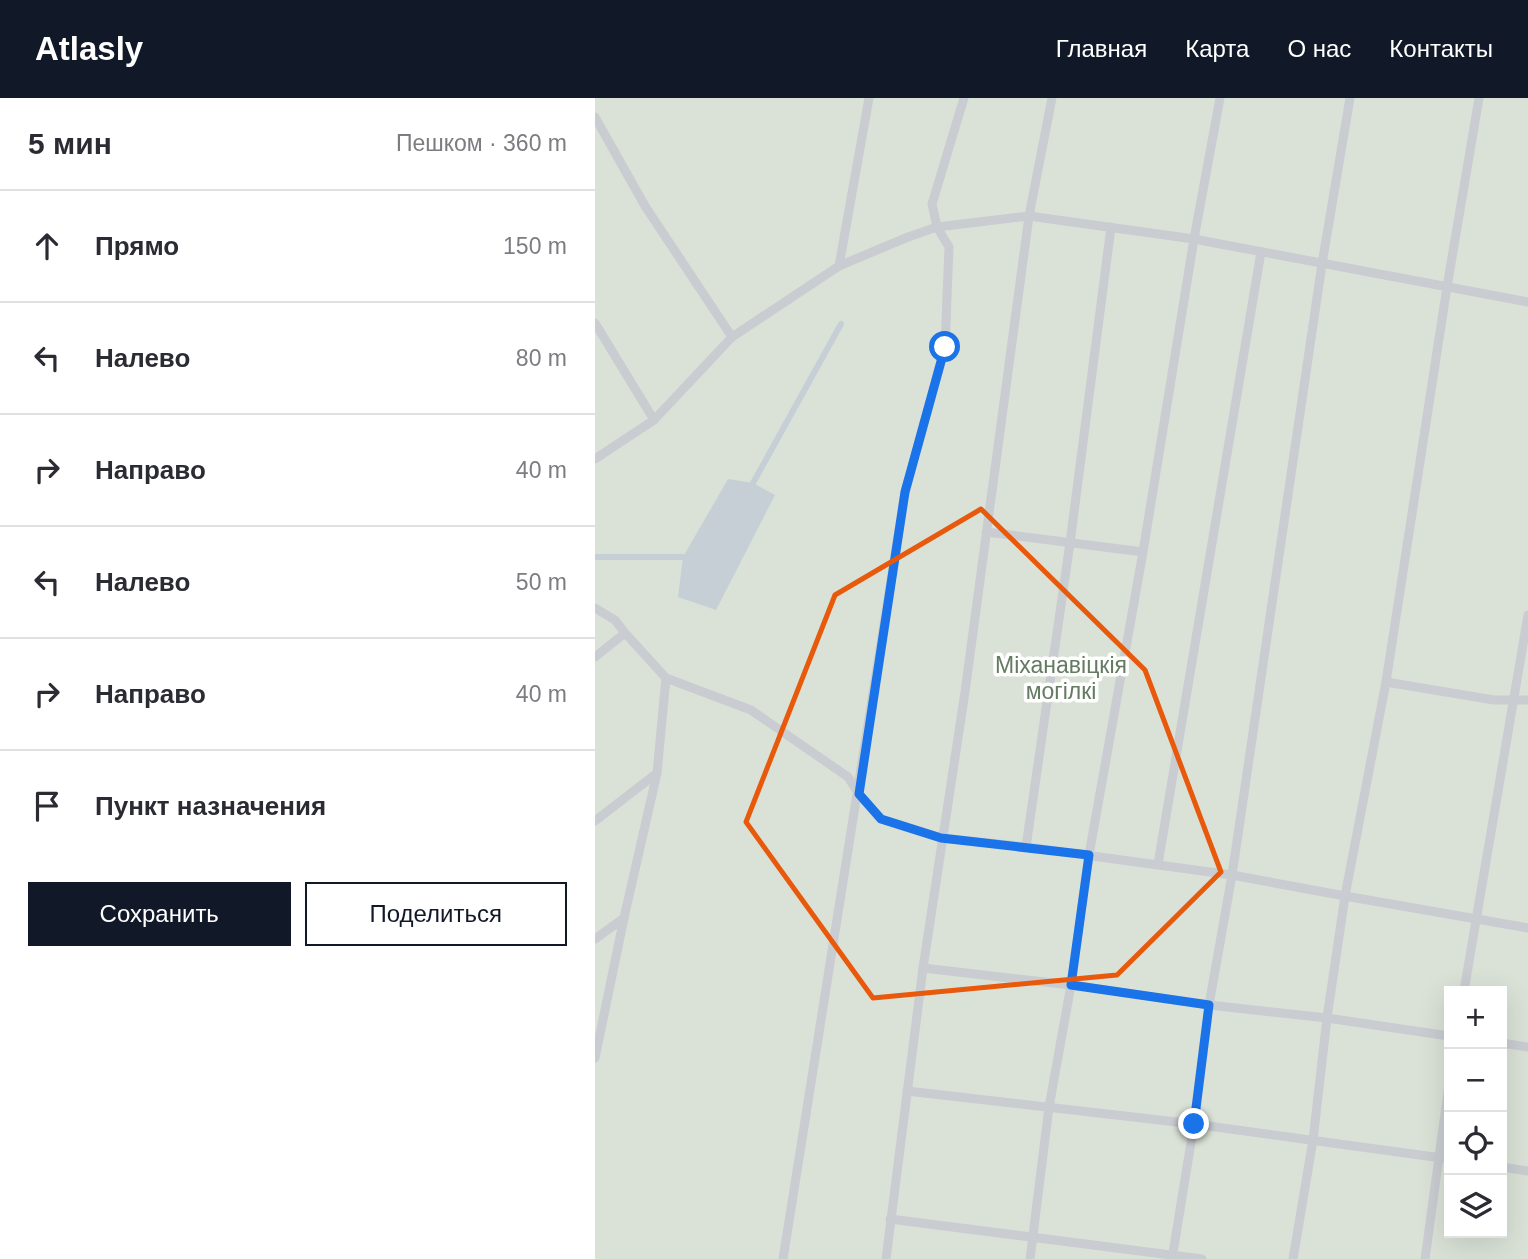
<!DOCTYPE html>
<html lang="ru">
<head>
<meta charset="utf-8">
<style>
	:root { --surface:#fff; --page:#f7f7f7; --text:#2b2b33; --muted:#7c7c81; --line:#e1e1e2; --accent:#111827 }
	body { margin:0; font-family:Arial,sans-serif; background:var(--page); color:var(--text) }
	.controls { position:absolute; right:21px; bottom:21px; display:grid; overflow:hidden; border-radius:0px; box-shadow:0 7px 28px #0002 }
	.controls button { width:63px; height:63px; display:grid; place-items:center; padding:0; border:0; border-bottom:2px solid var(--line); background:var(--surface); color:var(--text); font:35px sans-serif }
	.stop { position:absolute; width:21px; height:21px; margin:-16px; border:5px solid #1a73e8; border-radius:50%; background:#fff }
	.stop.end { background:#1a73e8; border-color:#fff; box-shadow:0 2px 7px #0008 }
	.list { margin:0; padding:0; list-style:none }
	h2 { display:flex; justify-content:space-between; align-items:center; height:91px; margin:0; padding:0 28px; font-size:30px }
	h2 small { font-size:23px; font-weight:400; color:var(--muted) }
	.list li { display:grid; grid-template-columns:46px 1fr auto; gap:21px; align-items:center; box-sizing:border-box; height:112px; padding:0 28px; border-top:2px solid var(--line) }
	.list b { display:block; font-size:26px; white-space:nowrap }
	.list em { font-size:23px; font-style:normal; color:var(--muted) }
	.actions { display:flex; gap:14px; padding:21px 28px }
	.actions a { flex:1; padding:16px 0; border:2px solid var(--accent); border-radius:0px; text-align:center; font-size:24px; color:var(--accent) }
	.actions .main { background:var(--accent); color:#fff }
	.icon { flex:none; width:38px; height:38px; fill:none; stroke:currentColor; stroke-width:2; stroke-linecap:round; stroke-linejoin:round }
	.map { position:relative; flex:none; width:933px; height:1161px; overflow:hidden }
	header { display:flex; align-items:center; gap:42px; box-sizing:border-box; height:98px; padding:0 35px; background:var(--accent); color:#fff }
	header strong { font-size:33px }
	nav { display:flex; gap:38px; margin-inline-start:auto; font-size:24px }
	main { display:flex }
	aside { flex:1; background:var(--surface) }
	.map>svg:first-child { display:block }
	.green { fill:#dae2d7; fill-rule:evenodd }
	.water { fill:#c5cfd5 }
	.lines { fill:none; stroke-linecap:round; stroke-linejoin:round }
	.stream { stroke:#c5cfd5; stroke-width:6 }
	.lane { stroke:#c9ccd0; stroke-width:9 }
	.route { stroke:#1a73e8; stroke-width:9 }
	.marked { fill:none; stroke:#e8590c; stroke-width:5; stroke-linejoin:round }
	.labels { text-anchor:middle; stroke-width:7; stroke-linejoin:round; paint-order:stroke }
	.park-label { font-size:23px; fill:#647b61; stroke:#fff }
</style>
</head>
<body>
<header>
<strong>Atlasly</strong>
<nav><a>Главная</a><a>Карта</a><a>О нас</a><a>Контакты</a></nav>
</header>
<main>
<aside>
<h2>5 мин<small>Пешком · 360 m</small></h2>
<ul class="list">
<li><svg class="icon" aria-label="ahead" viewBox="0 0 24 24"><path d="M12 20V5M6 11l6-6 6 6"/></svg><div><b>Прямо</b></div><em>150 m</em></li>
<li><svg class="icon" aria-label="left" viewBox="0 0 24 24"><path d="M17 20v-9H6M10 6l-5 5 5 5"/></svg><div><b>Налево</b></div><em>80 m</em></li>
<li><svg class="icon" aria-label="right" viewBox="0 0 24 24"><path d="M7 20v-9h11M14 6l5 5-5 5"/></svg><div><b>Направо</b></div><em>40 m</em></li>
<li><svg class="icon" aria-label="left" viewBox="0 0 24 24"><path d="M17 20v-9H6M10 6l-5 5 5 5"/></svg><div><b>Налево</b></div><em>50 m</em></li>
<li><svg class="icon" aria-label="right" viewBox="0 0 24 24"><path d="M7 20v-9h11M14 6l5 5-5 5"/></svg><div><b>Направо</b></div><em>40 m</em></li>
<li><svg class="icon" aria-label="arrive" viewBox="0 0 24 24"><path d="M6 21V4h12l-3 4 3 4H6"/></svg><div><b>Пункт назначения</b></div></li>
</ul>
<div class="actions"><a class="main">Сохранить</a><a>Поделиться</a></div>
</aside>
<div class="map">
<svg width="933" height="1161" viewBox="0 0 933 1161">
	<rect width="100%" height="100%" fill="#f9f9f7"/>
	<path class="green" d="M 0,0 L 933,0 L 933,1161 L 0,1161 ZM 854,893 L 907,893 L 907,1135 L 854,1135 Z"/>
	<polygon class="water" points="133,381 158,385 180,397 121,512 83,499 88,459"/>
	<g class="lines">
		<g class="stream">
			<polyline points="158,385 246,226"/>
			<polyline points="0,459 88,459"/>
		</g>
		<g class="lane">
			<polyline points="274,0 244,168 313,139 342,129 337,106 369,0"/>
			<polyline points="0,19 50,108 137,239"/>
			<polyline points="0,225 59,322"/>
			<polyline points="0,361 59,322 137,239 244,168"/>
			<polyline points="391,434 548,454"/>
			<polyline points="0,510 20,522 30,535 71,580 62,675 29,820 0,841"/>
			<polyline points="0,559 30,535"/>
			<polyline points="71,580 156,612 253,679 264,696 286,721 347,740 431,749 637,777 750,798 933,830"/>
			<polyline points="791,584 899,602 933,602"/>
			<polyline points="0,723 62,675"/>
			<polyline points="431,749 475,445 516,129"/>
			<polyline points="563,766 666,154"/>
			<polyline points="328,870 476,887 614,907 732,920 854,938"/>
			<polyline points="869,893 933,517"/>
			<polyline points="907,945 933,949"/>
			<polyline points="0,960 29,820"/>
			<polyline points="312,993 599,1026 854,1061"/>
			<polyline points="907,1069 933,1073"/>
			<polyline points="295,1121 607,1161"/>
			<polyline points="188,1161 310,394 350,249 354,149 342,129 434,118 599,141 933,204"/>
			<polyline points="291,1161 328,870 370,594 434,118 457,0"/>
			<polyline points="435,1161 454,1009 476,887 494,757 548,454 599,141 625,0"/>
			<polyline points="577,1161 599,1026 614,907 637,777 727,166 755,0"/>
			<polyline points="698,1161 718,1042 732,920 750,798 791,584 852,189 884,0"/>
			<polyline points="830,1161 854,986"/>
		</g>
	</g>
	<g class="lines">
		<polyline class="route" points="350,249 310,394 264,696 286,721 346,740 494,757 476,887 614,907 599,1026"/>
	</g>
	<path class="marked" d="M 386,411 L 550,572 L 626,774 L 522,877 L 278,900 L 151,724 L 240,497 Z"/>
	<g class="labels">
		<g class="park-label">
			<text x="466" y="575">Міханавіцкія<tspan x="466" dy="26">могілкі</tspan></text>
		</g>
	</g>
</svg>
<div class="controls">
<button>+</button>
<button>−</button>
<button><svg class="icon" aria-label="locate" viewBox="0 0 24 24"><circle cx="12" cy="12" r="6"/><path d="M12 2v4M12 18v4M2 12h4M18 12h4"/></svg></button>
<button><svg class="icon" aria-label="layers" viewBox="0 0 24 24"><path d="M12 4l9 5-9 5-9-5zM3 14l9 5 9-5"/></svg></button>
</div>
<div class="stop" style="left:350px;top:249px"></div>
<div class="stop end" style="left:599px;top:1026px"></div>
</div>
</main>
</body>
</html>
